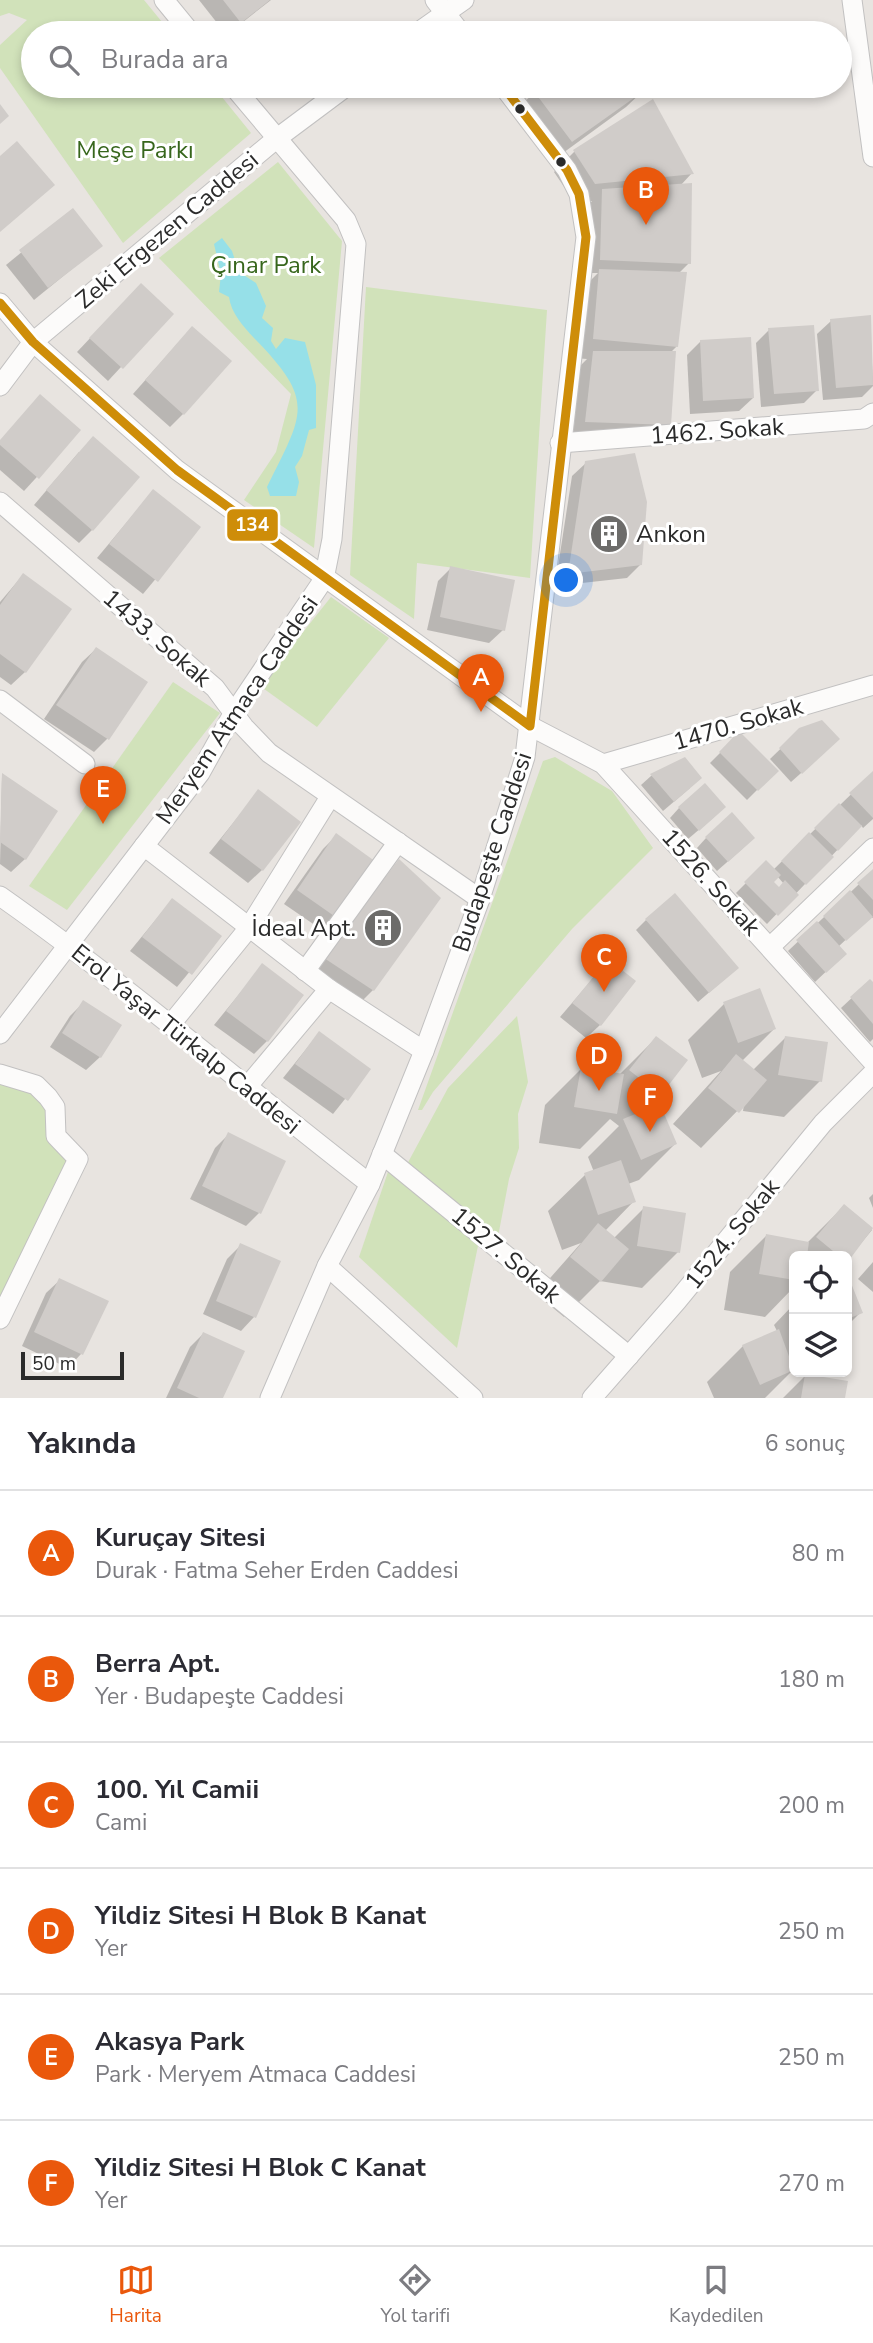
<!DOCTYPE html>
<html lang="tr">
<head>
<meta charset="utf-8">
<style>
	:root { --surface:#fff; --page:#f2f2f3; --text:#2b2b33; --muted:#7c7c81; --line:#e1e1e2; --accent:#ea580c }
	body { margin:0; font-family:"Nunito Sans",sans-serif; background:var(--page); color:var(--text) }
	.controls { position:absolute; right:21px; bottom:21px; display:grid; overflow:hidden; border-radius:10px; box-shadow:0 4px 10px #0003 }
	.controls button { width:63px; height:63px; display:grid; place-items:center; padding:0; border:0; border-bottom:2px solid var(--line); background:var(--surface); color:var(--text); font:35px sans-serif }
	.scale { position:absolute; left:21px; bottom:18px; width:103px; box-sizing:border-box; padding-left:7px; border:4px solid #2b2b2b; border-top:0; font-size:19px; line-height:24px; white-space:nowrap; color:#2b2b2b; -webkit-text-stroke:5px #fff; paint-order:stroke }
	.you { position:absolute; left:567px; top:581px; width:24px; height:24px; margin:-18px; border:5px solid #fff; border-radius:50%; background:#1a73e8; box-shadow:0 0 0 10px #1a73e833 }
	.badge { display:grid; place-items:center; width:46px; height:46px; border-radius:50%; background:var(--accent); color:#fff; font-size:23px; font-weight:700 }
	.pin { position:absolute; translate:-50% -58px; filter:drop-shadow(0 2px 4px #0008) }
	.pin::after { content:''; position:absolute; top:37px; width:24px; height:21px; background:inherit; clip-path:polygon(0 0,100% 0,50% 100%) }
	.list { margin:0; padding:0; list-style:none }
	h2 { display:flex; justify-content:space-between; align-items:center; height:91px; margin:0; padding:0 28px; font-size:30px }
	h2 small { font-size:23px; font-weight:400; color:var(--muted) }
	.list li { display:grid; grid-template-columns:46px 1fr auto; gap:21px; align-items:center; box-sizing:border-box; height:126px; padding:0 28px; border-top:2px solid var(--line) }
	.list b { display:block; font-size:26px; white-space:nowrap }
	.list p { margin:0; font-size:23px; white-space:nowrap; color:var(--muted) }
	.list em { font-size:23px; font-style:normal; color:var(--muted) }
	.icon { flex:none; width:38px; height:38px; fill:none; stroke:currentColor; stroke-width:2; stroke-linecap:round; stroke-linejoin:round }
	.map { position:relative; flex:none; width:873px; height:1398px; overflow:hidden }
	.search { position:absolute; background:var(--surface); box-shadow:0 4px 10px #0003; left:21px; right:21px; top:21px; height:77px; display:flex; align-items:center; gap:18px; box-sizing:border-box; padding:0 24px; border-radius:38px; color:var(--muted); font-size:26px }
	.sheet { height:847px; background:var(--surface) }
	nav { display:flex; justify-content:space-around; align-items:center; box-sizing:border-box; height:98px; border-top:2px solid var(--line); background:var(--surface); font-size:19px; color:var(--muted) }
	nav a { display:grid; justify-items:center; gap:4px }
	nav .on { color:var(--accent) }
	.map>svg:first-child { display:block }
	.green { fill:#d1e2ba }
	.water { fill:#96e0e8 }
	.shadow { fill:#0003; fill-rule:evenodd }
	.building { fill:#d0ccc9 }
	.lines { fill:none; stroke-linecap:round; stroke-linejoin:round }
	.minor-casing { stroke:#c2c1c1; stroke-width:21 }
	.minor { stroke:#fcfbfa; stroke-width:19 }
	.bus-1-casing { stroke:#fff; stroke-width:14 }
	.bus-1 { stroke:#ce8d09; stroke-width:9 }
	.bus-dot { fill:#2b2b2b; stroke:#fff; stroke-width:2.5 }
	.labels { text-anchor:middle; stroke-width:6; stroke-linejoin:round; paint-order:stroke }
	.park-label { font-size:24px; fill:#37661c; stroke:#fff }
	.street-label { font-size:24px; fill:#2b2b2b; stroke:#fff }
	.poi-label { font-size:24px; fill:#2b2b2b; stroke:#fff; text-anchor:start }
	.line-badge { stroke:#fff; stroke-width:2.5 }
	.badge-label { font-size:19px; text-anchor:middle; font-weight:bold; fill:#fff }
</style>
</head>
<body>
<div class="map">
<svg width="873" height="1398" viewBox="0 0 873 1398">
	<rect width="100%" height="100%" fill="#e8e4e0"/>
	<g class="green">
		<polygon points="0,0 144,0 171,33 33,33 33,86 213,86 251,133 123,243 0,68 0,45 27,20 9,13 0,16"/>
		<polygon points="278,162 342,241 314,548 244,500 276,452 291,394 159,258"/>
		<polygon points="366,287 547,310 530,578 417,563 414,619 350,575"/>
		<polygon points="331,597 389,638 317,727 260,686"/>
		<polygon points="173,682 220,713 67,910 29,886"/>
		<polygon points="555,757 612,791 653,848 572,929 433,1092 422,1110 418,1110 543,761"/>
		<polygon points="517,1016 528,1082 518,1114 519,1148 509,1179 497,1242 405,1168 448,1088"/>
		<polygon points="0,1080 34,1090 50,1110 71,1161 0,1308"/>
		<polygon points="389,1169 479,1241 457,1348 359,1257"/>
	</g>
	<path class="water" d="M 222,238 L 232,251 L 239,272 L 256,283 L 266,306 L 262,318 L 273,328 L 271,341 L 276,349 L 285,338 L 305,342 L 316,385 L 316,428 L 309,430 L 302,456 L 295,467 L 299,482 L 296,496 L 270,496 L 267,487 C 303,413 317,402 254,338 C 243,326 231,313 229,297 L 219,292 L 221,274 L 214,244 Z"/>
	<g class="shadow">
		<polygon points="199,0 271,0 229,33 225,33"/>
		<polygon points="542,86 645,86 646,88 626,107 552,161 514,111"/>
		<polygon points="652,101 692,173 680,186 689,263 678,274 677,346 670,353 669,424 656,438 573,435 580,366 587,359 574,358 580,291 598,273 587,273 589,205 592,201 575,203 554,172 574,152"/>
		<polygon points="73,210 100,246 34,300 6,265"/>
		<polygon points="128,298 121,367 108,381 77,352"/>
		<polygon points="870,317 873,386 862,397 823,400 817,334 831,321"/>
		<polygon points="769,330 817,390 804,403 761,407 756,343"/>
		<polygon points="701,341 753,398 739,411 690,414 687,355"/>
		<polygon points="179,342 183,414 170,427 133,394"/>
		<polygon points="79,431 24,491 0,470 0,441"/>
		<polygon points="79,452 92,530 79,543 34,505"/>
		<polygon points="586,463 640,565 627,578 555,586 572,476"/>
		<polygon points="153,491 199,527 143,594 97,558"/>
		<polygon points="451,568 503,630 489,643 427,630 438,581"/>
		<polygon points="23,575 25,672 11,685 0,677 0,602"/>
		<polygon points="96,649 145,682 107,739 94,752 44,719 82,662"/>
		<polygon points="800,730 828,749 791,782 770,759"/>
		<polygon points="739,734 776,771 747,800 710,763"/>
		<polygon points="685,760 690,788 663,811 641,785 651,776"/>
		<path d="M 873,773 L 873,819 L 863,828 L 861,825 L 767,924 L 736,893 L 766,863 L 773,870 ZM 777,876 L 784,884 L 778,890 L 771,882 Z"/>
		<polygon points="2,776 25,859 11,872 0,864"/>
		<polygon points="258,792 262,870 248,883 209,853"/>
		<polygon points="679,808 714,817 688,839 670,818"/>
		<polygon points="336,836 335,917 322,930 284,904 323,849"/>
		<polygon points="706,838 743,848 717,871 697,848"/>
		<polygon points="399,861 373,990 360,1003 312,972"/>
		<polygon points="873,871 873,918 870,917 838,947 834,964 815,982 788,951"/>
		<polygon points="172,900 219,936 177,987 130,951"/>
		<polygon points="646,920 727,977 698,1002 636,930"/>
		<polygon points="608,961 600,1025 586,1038 560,1017"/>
		<polygon points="262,966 267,1041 254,1054 214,1025"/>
		<polygon points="870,981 873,985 873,1039 870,1042 841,1008"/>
		<polygon points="84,1002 100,1057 86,1070 50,1047 70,1016"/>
		<polygon points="724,1004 774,1029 742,1061 753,1070 785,1038 820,1081 784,1117 743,1111 744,1104 701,1148 673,1124 721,1071 702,1078 688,1040"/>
		<polygon points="319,1033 369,1069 333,1114 283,1078"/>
		<polygon points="656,1038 685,1061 639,1114 675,1144 639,1180 628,1184 634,1201 605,1231 614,1238 644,1208 678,1252 642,1288 600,1281 564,1317 536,1294 581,1243 562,1250 548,1211 585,1175 594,1172 588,1157 619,1126 610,1119 580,1149 539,1143 545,1105 581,1069 619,1075"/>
		<polygon points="228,1135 259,1213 246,1226 190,1199 215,1148"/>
		<polygon points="873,1194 873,1208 869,1198"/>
		<polygon points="844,1206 872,1230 847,1260 847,1256 794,1256 794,1287 765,1317 724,1310 730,1272 766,1236 807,1243"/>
		<polygon points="241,1245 278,1262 254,1317 241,1331 203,1314 227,1259"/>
		<polygon points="873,1262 873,1292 858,1279"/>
		<polygon points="847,1278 861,1312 847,1326"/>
		<polygon points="60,1280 106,1302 81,1354 68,1368 22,1346 46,1293"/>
		<polygon points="794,1304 794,1361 792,1362 794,1369 765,1398 714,1398 707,1382 743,1346 777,1331 774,1325"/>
		<polygon points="203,1334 221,1398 166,1398 190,1347"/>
		<polygon points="805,1376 843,1398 783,1398"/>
	</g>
	<g class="building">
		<polygon points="223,0 270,0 241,23"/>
		<polygon points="539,86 647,86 648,88 572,142 533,90"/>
		<polygon points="653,99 694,174 595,184 573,150"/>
		<polygon points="0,104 9,116 0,124"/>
		<polygon points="17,141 55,185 0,232 0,156"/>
		<polygon points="692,183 691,264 600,260 602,189"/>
		<polygon points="73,208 103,246 48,288 19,250"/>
		<polygon points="599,269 687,272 678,347 593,339"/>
		<polygon points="141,283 174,314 123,369 89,338"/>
		<polygon points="871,315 873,385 836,388 830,319"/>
		<polygon points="814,325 819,391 774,394 768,328"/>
		<polygon points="192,326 232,361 184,415 145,380"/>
		<polygon points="751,337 754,398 703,401 700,340"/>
		<polygon points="593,351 676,351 671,425 585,422"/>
		<polygon points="40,394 81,430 39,479 0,445 0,440"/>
		<polygon points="93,436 140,477 93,531 46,490"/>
		<polygon points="635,453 647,502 642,565 568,574 585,461"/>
		<polygon points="153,489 201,527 158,582 109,544"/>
		<polygon points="450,566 515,580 505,631 440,617"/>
		<polygon points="23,573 72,609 26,673 0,654 0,605"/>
		<polygon points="96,647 148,682 109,740 56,705"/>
		<polygon points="822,720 840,739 802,774 779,748 799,728"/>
		<polygon points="739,731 779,771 758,791 719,752"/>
		<polygon points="685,757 702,778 674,802 650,774"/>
		<polygon points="873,771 873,818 849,793"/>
		<polygon points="2,773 58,811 26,860 0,842"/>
		<polygon points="705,783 726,807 699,831 678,807"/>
		<polygon points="258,789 301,822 263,871 221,839"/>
		<polygon points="839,803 862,826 838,851 814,828"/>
		<polygon points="732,812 755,838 728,862 705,837"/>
		<polygon points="809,832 834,857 806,885 781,861"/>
		<polygon points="336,833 376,862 337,918 297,890"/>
		<polygon points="399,859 441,898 374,991 324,958"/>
		<polygon points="766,860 781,875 774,882 779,887 785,880 799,895 778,916 744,882"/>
		<polygon points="873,869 873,900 857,883"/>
		<polygon points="850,890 873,917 846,941 823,916"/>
		<polygon points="675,893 739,968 709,993 645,919"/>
		<polygon points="172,898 222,936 192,975 142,937"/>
		<polygon points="817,921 847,954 826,973 796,940"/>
		<polygon points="608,959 636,981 601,1026 572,1003"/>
		<polygon points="262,963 304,995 268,1042 226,1011"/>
		<polygon points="870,979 873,982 873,1024 850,997"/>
		<polygon points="760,988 776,1029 738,1043 723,1002"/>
		<polygon points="83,1000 122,1025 101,1058 62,1033"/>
		<polygon points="319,1031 371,1069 348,1101 295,1064"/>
		<polygon points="656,1036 688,1060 661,1095 629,1070"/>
		<polygon points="785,1036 828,1042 822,1082 778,1075"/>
		<polygon points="736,1054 767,1080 739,1113 708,1088"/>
		<polygon points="581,1067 624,1074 617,1114 574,1107"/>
		<polygon points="660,1104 677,1144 641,1160 623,1119"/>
		<polygon points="228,1132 286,1161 261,1214 202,1186"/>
		<polygon points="621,1160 636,1202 598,1215 584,1173"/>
		<polygon points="844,1204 873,1228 847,1263 847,1256 839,1256 816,1237"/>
		<polygon points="643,1206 686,1213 680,1253 637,1246"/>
		<polygon points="598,1223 629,1249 601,1282 570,1257"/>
		<polygon points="766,1234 809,1242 807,1256 794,1256 794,1280 759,1274"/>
		<polygon points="240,1243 281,1261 256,1318 216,1301"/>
		<polygon points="847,1273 863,1313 847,1319"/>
		<polygon points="59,1278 109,1301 83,1355 34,1332"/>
		<polygon points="779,1329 794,1370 760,1385 742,1345"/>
		<polygon points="203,1332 245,1351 223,1398 199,1398 177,1388"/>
		<polygon points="805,1374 848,1381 845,1398 801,1398"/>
	</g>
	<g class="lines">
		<defs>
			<g id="minor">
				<polyline points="164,0 191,33"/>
				<polyline points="435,0 461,33"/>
				<polyline points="852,0 873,157"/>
				<polyline points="417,33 464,0"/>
				<polyline points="0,303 33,342 177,470 530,726 603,764 873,1062"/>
				<polyline points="0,386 33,342 276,139 347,86"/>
				<polyline points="560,443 864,419 873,413"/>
				<polyline points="0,502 215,688 244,727 269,753 480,899"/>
				<polyline points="0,700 85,764"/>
				<polyline points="603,764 873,685"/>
				<polyline points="144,846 329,989 424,1051"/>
				<path d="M 0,896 C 128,986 246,1088 370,1184"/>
				<polyline points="770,947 873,848"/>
				<polyline points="305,971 398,842"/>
				<polyline points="171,1024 248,929 330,797"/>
				<polyline points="0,1034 200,773 233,714 324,579 332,539 356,244 346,220 233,86"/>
				<polyline points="0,1074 36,1085 48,1097 55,1107 56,1136 78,1159 0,1319"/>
				<polyline points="246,1088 329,989"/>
				<polyline points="382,1154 629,1356"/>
				<polyline points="327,1266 473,1398"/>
				<polyline points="270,1398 327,1266 370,1184 424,1051 480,899 525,757 586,237 579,194 567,170 503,86"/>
				<polyline points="592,1398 677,1301 823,1123 873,1073"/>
			</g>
		</defs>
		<use href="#minor" class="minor-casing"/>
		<use href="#minor" class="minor"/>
		<defs>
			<polyline id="bus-1" points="0,303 33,342 177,470 530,726 586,237 579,194 567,170 503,86"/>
		</defs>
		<use href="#bus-1" class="bus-1-casing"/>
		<use href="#bus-1" class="bus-1"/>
	</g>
	<defs>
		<symbol id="building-disc" viewBox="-11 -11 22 22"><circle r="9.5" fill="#6d6c6a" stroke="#fff"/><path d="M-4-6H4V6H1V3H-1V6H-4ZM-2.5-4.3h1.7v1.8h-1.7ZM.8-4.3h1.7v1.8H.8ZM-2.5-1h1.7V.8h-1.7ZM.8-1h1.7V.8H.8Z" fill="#fff"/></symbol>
	</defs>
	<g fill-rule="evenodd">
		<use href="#building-disc" x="587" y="512" width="44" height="44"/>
		<use href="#building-disc" x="361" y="906" width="44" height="44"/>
	</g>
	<g class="bus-dot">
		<circle cx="520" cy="109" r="6"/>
		<circle cx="561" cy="162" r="6"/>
	</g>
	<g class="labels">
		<g class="park-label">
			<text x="135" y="158">Meşe Parkı</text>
			<text x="266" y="273">Çınar Park</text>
		</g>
		<g class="street-label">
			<text transform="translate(167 230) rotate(-40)" y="8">Zeki Ergezen Caddesi</text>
			<text transform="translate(717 431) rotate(-4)" y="8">1462. Sokak</text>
			<text transform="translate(157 638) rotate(41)" y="8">1433. Sokak</text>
			<text transform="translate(237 710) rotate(-56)" y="8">Meryem Atmaca Caddesi</text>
			<text transform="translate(738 724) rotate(-16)" y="8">1470. Sokak</text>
			<text transform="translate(492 852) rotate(-72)" y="8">Budapeşte Caddesi</text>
			<text transform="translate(711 882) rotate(48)" y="8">1526. Sokak</text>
			<text transform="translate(186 1039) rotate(39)" y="8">Erol Yaşar Türkalp Caddesi</text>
			<text transform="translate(732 1234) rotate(-51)" y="8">1524. Sokak</text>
			<text transform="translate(506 1255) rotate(40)" y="8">1527. Sokak</text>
		</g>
		<g class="poi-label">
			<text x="636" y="542">Ankon</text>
			<text x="356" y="936" text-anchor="end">İdeal Apt.</text>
		</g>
	</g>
	<rect class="line-badge" x="226" y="508" width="53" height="34" rx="7" fill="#ce8d09"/>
	<g class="badge-label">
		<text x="252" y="531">134</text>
	</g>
</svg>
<div class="controls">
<button><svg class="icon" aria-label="locate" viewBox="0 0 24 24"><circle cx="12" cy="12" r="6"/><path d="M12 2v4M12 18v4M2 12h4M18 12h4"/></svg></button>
<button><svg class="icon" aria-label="layers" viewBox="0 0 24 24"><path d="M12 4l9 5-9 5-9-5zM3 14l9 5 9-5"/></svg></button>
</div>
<div class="scale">50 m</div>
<div class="you"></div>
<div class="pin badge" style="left:481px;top:712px">A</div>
<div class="pin badge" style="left:646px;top:225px">B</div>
<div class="pin badge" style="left:604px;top:992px">C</div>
<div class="pin badge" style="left:599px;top:1091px">D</div>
<div class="pin badge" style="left:103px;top:824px">E</div>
<div class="pin badge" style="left:650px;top:1132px">F</div>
<div class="search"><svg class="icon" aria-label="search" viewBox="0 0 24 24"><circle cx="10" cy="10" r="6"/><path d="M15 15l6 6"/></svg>Burada ara</div>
</div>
<section class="sheet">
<h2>Yakında<small>6 sonuç</small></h2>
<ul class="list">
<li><span class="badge">A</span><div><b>Kuruçay Sitesi</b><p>Durak · Fatma Seher Erden Caddesi</p></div><em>80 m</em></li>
<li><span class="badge">B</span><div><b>Berra Apt.</b><p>Yer · Budapeşte Caddesi</p></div><em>180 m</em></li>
<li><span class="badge">C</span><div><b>100. Yıl Camii</b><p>Cami</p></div><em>200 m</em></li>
<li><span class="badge">D</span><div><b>Yildiz Sitesi H Blok B Kanat</b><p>Yer</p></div><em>250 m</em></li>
<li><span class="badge">E</span><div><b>Akasya Park</b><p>Park · Meryem Atmaca Caddesi</p></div><em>250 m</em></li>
<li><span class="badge">F</span><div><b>Yildiz Sitesi H Blok C Kanat</b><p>Yer</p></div><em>270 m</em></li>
</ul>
</section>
<nav>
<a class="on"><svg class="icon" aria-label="map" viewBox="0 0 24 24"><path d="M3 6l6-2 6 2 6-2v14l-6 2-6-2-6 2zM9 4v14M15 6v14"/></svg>Harita</a>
<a><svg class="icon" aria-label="directions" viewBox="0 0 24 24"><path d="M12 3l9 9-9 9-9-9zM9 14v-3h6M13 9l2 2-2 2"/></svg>Yol tarifi</a>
<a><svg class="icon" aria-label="saved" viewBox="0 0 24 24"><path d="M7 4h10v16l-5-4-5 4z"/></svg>Kaydedilen</a>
</nav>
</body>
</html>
